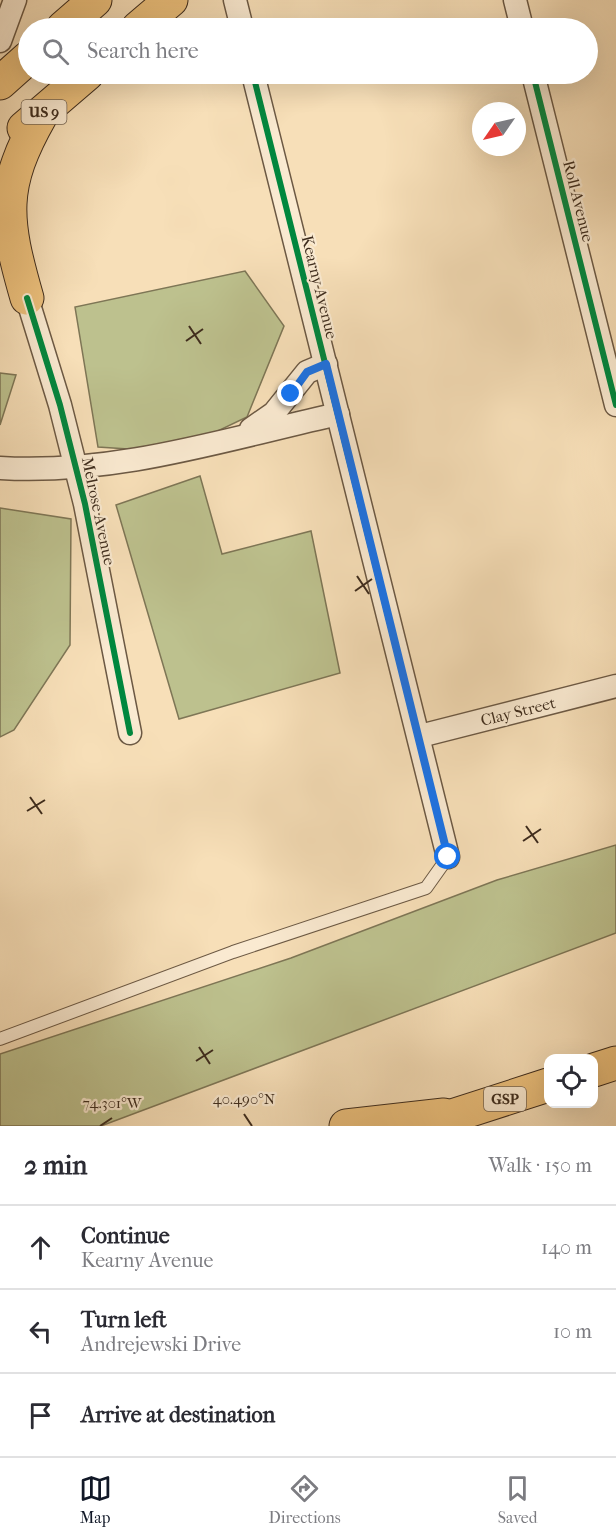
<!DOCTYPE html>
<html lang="en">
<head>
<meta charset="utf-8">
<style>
	:root { --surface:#fff; --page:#f2f2f3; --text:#2b2b33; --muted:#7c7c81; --line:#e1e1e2; --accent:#111827 }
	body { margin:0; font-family:"IM FELL French Canon",serif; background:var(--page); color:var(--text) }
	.controls { position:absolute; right:18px; bottom:18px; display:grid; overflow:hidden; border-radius:12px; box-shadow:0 6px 24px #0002 }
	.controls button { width:54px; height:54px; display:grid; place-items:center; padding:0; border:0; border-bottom:2px solid var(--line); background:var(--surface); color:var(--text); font:30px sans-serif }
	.compass { position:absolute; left:472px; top:102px; width:54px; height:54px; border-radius:50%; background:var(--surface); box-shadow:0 6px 24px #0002; rotate:236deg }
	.stop { position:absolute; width:18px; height:18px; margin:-14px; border:4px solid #1a73e8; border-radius:50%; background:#fff }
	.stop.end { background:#1a73e8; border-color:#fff; box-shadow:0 2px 6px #0008 }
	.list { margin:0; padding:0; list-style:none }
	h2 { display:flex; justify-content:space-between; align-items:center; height:78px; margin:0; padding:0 24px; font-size:26px }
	h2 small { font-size:20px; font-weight:400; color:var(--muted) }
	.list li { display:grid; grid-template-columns:39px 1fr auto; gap:18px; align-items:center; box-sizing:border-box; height:84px; padding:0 24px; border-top:2px solid var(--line) }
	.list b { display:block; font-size:22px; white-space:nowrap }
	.list p { margin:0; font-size:20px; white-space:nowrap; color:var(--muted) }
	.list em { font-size:20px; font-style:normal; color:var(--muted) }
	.icon { flex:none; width:33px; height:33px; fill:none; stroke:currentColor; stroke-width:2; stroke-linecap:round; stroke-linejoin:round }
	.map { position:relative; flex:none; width:616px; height:1126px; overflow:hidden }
	.search { position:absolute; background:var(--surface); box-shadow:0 6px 24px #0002; left:18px; right:18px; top:18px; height:66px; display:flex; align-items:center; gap:15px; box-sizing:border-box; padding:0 21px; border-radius:33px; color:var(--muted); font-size:22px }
	.sheet { height:330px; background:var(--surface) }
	nav { display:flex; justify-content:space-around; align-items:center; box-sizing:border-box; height:84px; border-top:2px solid var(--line); background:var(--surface); font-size:16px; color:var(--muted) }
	nav a { display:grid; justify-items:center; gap:3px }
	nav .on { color:var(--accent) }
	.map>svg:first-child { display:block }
	.green { fill:#bdc18e; stroke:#7e7656; stroke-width:1.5 }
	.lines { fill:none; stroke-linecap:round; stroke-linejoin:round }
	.service-casing { stroke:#6c5944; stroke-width:14 }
	.minor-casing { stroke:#6c5944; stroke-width:25 }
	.trunk-casing { stroke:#3e2c1d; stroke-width:35 }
	.motorway-casing { stroke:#3e2c1d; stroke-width:35 }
	.service { stroke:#faead1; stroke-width:12 }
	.minor { stroke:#faead1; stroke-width:22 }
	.trunk { stroke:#ecc07c; stroke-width:33 }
	.motorway { stroke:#ecc07c; stroke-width:33 }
	.cycleway-casing { stroke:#faead1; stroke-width:10 }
	.cycleway { stroke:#00873e; stroke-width:6 }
	.route { stroke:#1a73e8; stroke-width:8 }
	.ticks { fill:none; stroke:#3e2c1d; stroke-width:2 }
	.labels { text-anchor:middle; stroke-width:4.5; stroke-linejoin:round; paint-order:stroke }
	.shield { fill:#faead1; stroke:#766553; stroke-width:1.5 }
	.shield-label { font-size:15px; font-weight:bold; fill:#3e2c1d }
	.street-label { font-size:16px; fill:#3e2c1d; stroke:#faead1 }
	.ticks-label { font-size:15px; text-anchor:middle; fill:#3e2c1d; stroke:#faead1; stroke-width:4.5; stroke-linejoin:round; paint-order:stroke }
</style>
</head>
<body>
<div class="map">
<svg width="616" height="1126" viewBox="0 0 616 1126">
	<rect width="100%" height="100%" fill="#f7dfb8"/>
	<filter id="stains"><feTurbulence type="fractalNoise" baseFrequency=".00333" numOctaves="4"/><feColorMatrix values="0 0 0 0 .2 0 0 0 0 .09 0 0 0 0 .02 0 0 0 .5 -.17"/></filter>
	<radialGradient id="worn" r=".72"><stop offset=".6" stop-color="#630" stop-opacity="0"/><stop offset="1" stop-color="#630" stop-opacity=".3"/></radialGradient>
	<g class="green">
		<polygon points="245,271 284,326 247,417 174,452 98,447 75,307"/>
		<polygon points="0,373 16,375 0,425"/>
		<polygon points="200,476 222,554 311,531 340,673 179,719 116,505"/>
		<polygon points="0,508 71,519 70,645 14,730 0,737"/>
		<polygon points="616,845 616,933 101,1126 0,1126 0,1054 291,958 497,880"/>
	</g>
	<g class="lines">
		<defs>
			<polyline id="service" points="0,1039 233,952 426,888 448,857"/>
			<g id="minor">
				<polyline points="235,0 242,28"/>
				<polyline points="515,0 522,28"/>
				<polyline points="0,41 15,0"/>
				<polyline points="253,74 448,857"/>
				<polyline points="533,74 616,405"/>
				<polyline points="27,298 60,405 85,504 130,733"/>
				<polyline points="251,429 274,413 307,372 326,364"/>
				<path d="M 0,468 C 116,475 226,439 338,414"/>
				<polyline points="420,736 616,686"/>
			</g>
			<g id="trunk">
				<polyline points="63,28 95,0"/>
				<polyline points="138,28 171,0"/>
				<polyline points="0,83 28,58"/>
				<polyline points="24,128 87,74"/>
				<path d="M 27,298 C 4,218 0,187 41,115"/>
			</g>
			<g id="motorway">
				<polyline points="594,1070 616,1063"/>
				<polyline points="346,1126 444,1115"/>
				<polyline points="421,1126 548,1085"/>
			</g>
		</defs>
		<use href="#service" class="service-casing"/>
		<use href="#minor" class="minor-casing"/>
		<use href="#trunk" class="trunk-casing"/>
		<use href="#motorway" class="motorway-casing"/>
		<use href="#service" class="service"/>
		<use href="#minor" class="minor"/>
		<use href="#trunk" class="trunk"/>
		<use href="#motorway" class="motorway"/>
		<defs>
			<g id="cycleway">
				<polyline points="253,74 448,857"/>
				<polyline points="533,74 616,405"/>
				<polyline points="27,298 60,405 85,504 130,733"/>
			</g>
		</defs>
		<use href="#cycleway" class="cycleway-casing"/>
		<use href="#cycleway" class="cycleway"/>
	</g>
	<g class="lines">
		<polyline class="route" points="291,394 307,372 326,364 448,857"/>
	</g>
	<path class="ticks" d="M 189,326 L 201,344M 186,341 L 203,329M 357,576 L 369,594M 355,591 L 372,579M 30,797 L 42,814M 27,811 L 45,800M 526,826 L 538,843M 523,841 L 541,829M 199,1047 L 210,1064M 196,1061 L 213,1050M 244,1114 L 252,1126M 100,1126 L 112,1118"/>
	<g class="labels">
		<g class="shield">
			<rect x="21.5" y="100" width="45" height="24" rx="4.5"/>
			<rect x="484" y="1087" width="42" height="24" rx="4.5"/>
		</g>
		<g class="shield-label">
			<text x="44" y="117">US 9</text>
			<text x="505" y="1104">GSP</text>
		</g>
		<g class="street-label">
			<text transform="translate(579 201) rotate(76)" y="6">Roll Avenue</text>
			<text transform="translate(320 287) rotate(76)" y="6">Kearny Avenue</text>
			<text transform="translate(99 511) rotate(78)" y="6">Melrose Avenue</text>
			<text transform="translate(518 711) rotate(-14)" y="6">Clay Street</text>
		</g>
	</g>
	<g class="ticks-label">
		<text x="244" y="1104">40.490°N</text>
		<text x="112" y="1108">74.301°W</text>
	</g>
	<rect width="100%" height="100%" filter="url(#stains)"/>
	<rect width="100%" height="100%" fill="url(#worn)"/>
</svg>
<div class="controls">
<button><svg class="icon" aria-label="locate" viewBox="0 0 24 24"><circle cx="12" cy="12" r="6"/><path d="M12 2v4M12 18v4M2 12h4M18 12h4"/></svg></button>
</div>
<svg class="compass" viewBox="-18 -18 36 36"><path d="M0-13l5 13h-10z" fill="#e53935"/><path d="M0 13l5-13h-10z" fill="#7c7c81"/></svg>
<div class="stop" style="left:448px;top:857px"></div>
<div class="stop end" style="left:291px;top:394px"></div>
<div class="search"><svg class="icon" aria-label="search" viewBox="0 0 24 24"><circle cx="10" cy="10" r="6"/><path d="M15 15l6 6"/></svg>Search here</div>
</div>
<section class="sheet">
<h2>2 min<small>Walk · 150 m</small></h2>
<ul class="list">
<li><svg class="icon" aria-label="ahead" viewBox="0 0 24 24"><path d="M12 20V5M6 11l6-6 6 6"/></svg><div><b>Continue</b><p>Kearny Avenue</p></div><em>140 m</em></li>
<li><svg class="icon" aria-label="left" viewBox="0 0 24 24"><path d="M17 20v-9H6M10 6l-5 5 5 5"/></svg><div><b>Turn left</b><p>Andrejewski Drive</p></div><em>10 m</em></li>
<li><svg class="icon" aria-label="arrive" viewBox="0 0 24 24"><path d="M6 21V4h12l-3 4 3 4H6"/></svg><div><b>Arrive at destination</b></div></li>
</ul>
</section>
<nav>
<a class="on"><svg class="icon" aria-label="map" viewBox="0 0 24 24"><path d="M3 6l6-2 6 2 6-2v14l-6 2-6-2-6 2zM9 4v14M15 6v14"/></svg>Map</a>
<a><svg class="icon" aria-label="directions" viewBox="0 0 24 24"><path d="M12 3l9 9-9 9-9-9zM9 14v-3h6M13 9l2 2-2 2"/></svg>Directions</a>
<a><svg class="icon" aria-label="saved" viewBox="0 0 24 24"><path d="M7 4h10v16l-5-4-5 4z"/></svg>Saved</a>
</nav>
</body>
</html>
